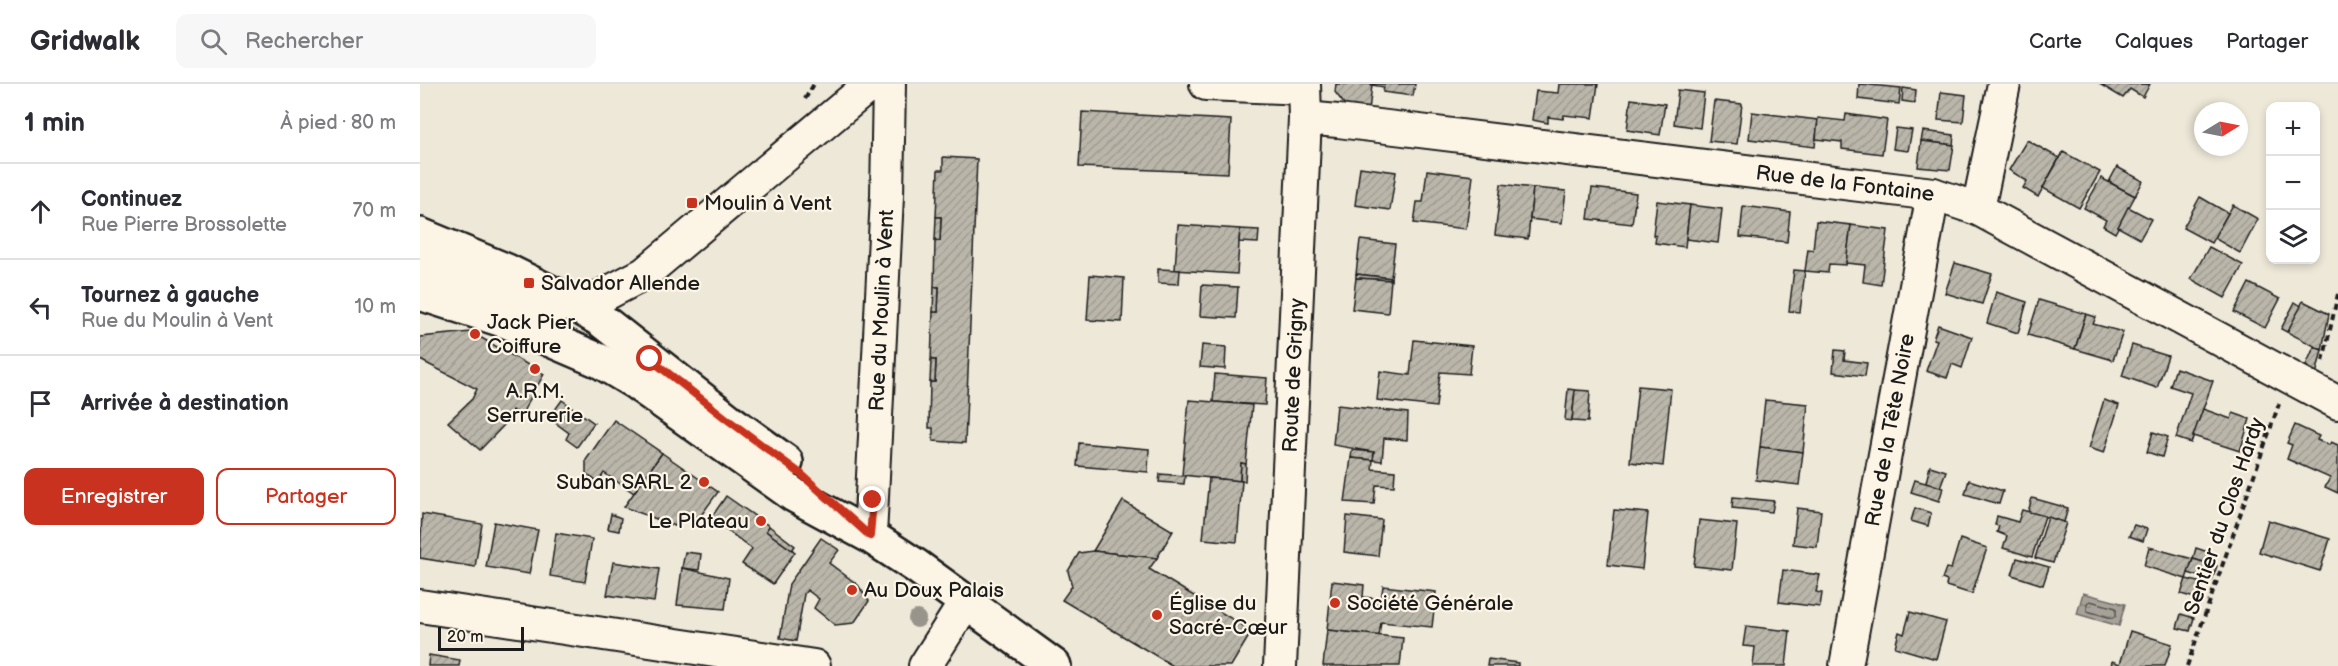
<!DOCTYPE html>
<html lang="fr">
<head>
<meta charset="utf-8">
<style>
	:root { --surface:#fff; --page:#f7f7f7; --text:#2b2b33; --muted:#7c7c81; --line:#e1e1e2; --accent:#c8321e }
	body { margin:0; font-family:"Balsamiq Sans",sans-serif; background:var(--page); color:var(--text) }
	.controls { position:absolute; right:18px; top:18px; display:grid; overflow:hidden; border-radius:12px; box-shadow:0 3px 9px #0003 }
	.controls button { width:54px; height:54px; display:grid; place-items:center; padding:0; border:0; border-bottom:2px solid var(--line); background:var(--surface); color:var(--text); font:30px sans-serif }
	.compass { position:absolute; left:1774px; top:18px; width:54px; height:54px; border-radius:50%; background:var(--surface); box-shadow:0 3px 9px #0003; rotate:80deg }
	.scale { position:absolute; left:18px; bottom:15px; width:86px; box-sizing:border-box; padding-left:6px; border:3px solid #1c1c1c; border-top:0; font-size:16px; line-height:21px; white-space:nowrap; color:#1c1c1c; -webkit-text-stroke:4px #fcf5e5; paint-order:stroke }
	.stop { position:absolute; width:18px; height:18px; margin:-14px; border:4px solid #c8321e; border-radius:50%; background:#fff }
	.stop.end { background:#c8321e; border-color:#fff; box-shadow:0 2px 6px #0008 }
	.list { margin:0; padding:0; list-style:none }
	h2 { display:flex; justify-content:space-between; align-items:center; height:78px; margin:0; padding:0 24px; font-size:26px }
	h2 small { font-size:20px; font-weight:400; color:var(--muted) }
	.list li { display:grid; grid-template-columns:39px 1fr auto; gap:18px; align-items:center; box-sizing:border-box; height:96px; padding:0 24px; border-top:2px solid var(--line) }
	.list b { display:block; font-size:22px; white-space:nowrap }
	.list p { margin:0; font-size:20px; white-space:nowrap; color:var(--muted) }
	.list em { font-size:20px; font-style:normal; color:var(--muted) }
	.actions { display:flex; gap:12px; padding:18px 24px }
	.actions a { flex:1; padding:14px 0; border:2px solid var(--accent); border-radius:12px; text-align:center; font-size:21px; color:var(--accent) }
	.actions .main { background:var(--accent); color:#fff }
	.icon { flex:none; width:33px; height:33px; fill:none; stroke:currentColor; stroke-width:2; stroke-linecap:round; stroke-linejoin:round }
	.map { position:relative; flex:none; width:1918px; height:582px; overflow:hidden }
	header { display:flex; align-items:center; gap:36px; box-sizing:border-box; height:84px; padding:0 30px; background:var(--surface); border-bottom:2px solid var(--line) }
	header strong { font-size:28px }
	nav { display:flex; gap:33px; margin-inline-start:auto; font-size:21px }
	.search { width:420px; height:54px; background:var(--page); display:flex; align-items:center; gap:15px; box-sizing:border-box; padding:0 21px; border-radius:12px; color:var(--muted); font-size:22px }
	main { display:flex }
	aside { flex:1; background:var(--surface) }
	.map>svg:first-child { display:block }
	.water { fill:url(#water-ripples); stroke:#6f6c67; stroke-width:1.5 }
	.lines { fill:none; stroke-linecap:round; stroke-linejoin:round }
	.shore { stroke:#54524e; stroke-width:1.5 }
	.building { fill:url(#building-hatch); stroke:#1c1c1c; stroke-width:1.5 }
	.minor-casing { stroke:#1c1c1c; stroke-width:36 }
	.major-casing { stroke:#1c1c1c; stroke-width:38 }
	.path { stroke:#1c1c1c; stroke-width:4; stroke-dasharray:6 4.5; stroke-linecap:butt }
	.minor { stroke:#fcf5e5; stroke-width:32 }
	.major { stroke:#fcf5e5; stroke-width:33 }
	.tree { fill:#98948b }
	.route { stroke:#c8321e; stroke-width:8 }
	.poi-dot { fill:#c8321e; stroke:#fcf5e5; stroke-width:2 }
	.labels { text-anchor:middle; stroke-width:4.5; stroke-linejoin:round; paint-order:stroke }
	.street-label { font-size:21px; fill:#1c1c1c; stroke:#fcf5e5 }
	.poi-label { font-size:21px; fill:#1c1c1c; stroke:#fcf5e5; text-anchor:start }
</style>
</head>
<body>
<header>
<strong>Gridwalk</strong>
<div class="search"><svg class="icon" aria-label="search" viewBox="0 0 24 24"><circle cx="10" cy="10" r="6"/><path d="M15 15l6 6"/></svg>Rechercher</div>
<nav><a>Carte</a><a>Calques</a><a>Partager</a></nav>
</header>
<main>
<aside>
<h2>1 min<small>À pied · 80 m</small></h2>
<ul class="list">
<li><svg class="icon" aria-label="ahead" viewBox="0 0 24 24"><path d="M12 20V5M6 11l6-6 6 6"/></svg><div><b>Continuez</b><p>Rue Pierre Brossolette</p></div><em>70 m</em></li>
<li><svg class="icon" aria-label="left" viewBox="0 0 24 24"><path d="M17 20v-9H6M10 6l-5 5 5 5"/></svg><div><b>Tournez à gauche</b><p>Rue du Moulin à Vent</p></div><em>10 m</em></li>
<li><svg class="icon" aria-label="arrive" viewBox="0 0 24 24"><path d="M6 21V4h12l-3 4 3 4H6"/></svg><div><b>Arrivée à destination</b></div></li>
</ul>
<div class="actions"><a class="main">Enregistrer</a><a>Partager</a></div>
</aside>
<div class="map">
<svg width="1918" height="582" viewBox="0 0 1918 582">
	<defs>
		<pattern id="water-ripples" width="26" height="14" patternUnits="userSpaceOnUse" patternTransform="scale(1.5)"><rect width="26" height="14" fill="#a7a299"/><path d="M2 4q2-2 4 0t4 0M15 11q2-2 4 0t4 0" fill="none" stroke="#87837c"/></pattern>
		<pattern id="building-hatch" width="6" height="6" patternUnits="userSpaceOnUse" patternTransform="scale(1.5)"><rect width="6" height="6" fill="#bab6aa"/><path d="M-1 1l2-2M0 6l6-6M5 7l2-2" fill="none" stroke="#9f9c92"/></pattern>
	</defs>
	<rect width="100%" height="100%" fill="#eee8d9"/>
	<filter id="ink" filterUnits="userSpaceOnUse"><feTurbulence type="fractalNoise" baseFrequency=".0167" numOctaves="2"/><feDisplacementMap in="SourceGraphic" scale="12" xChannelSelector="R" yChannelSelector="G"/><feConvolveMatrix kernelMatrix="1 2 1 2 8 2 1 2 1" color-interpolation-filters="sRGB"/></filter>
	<g filter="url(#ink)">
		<polygon class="water" points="1663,509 1705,520 1699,542 1657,530"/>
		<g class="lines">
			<polygon class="shore" points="1670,517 1696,524 1696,532 1692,534 1667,527 1667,519"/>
		</g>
		<g class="building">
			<polygon points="916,0 995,0 993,12 963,8 964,3 952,1 949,27 928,25 915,8"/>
			<polygon points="1139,0 1178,0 1173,34 1144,31 1143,35 1128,33 1128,39 1112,36 1116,7 1138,9"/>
			<polygon points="1439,0 1481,4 1479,20 1438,15"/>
			<polygon points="1730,0 1723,13 1710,5 1703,14 1681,1"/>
			<polygon points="1483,4 1496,6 1495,19 1482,17"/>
			<polygon points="1258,6 1284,9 1280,44 1254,40"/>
			<polygon points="1521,8 1546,11 1543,38 1518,36"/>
			<polygon points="1211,15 1245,20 1240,51 1207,46"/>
			<polygon points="1294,17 1322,20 1317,60 1289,57"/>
			<polygon points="662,28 811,36 808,89 659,83"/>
			<polygon points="1332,28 1398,36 1395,63 1329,55"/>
			<polygon points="1426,30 1467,36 1462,70 1422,65 1422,58 1396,55 1398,34 1425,37"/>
			<polygon points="1476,44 1492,46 1488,67 1473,65"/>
			<polygon points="1503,47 1534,51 1533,61 1501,57"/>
			<polygon points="1607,56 1639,74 1618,113 1603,104 1607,97 1589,86"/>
			<polygon points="1501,57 1534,61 1530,86 1498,83"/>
			<polygon points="1643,68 1680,88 1659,124 1623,104"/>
			<polygon points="523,73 557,75 545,359 513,357 513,344 509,344 510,298 515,298 516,276 511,276 513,228 518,228 519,203 514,203 515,156 520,157 521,133 516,133 518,86 523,86"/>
			<polygon points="940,83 976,88 970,126 935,121"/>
			<polygon points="1697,83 1723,97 1715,112 1689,98"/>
			<polygon points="1007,86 1053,92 1046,145 994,139 997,118 1003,118"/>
			<polygon points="1681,94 1715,112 1695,149 1683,142 1686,136 1664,124"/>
			<polygon points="1081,100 1113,104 1108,155 1075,151"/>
			<polygon points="1113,104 1146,107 1142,139 1110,135"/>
			<polygon points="1172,104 1216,109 1212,140 1168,135"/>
			<polygon points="1780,113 1808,129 1791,159 1763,144"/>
			<polygon points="1237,117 1270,121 1265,163 1235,159 1236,152 1233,151"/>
			<polygon points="1270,121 1302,125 1298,159 1266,155"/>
			<polygon points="1813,121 1838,135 1820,169 1794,154"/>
			<polygon points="1323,122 1370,128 1367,158 1320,153"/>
			<polygon points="1708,123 1731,135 1720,155 1698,143"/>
			<polygon points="516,133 521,133 520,157 515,156"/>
			<polygon points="1396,137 1431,141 1426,181 1409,180 1408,189 1385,187 1388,165 1393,166"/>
			<polygon points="758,141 820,145 817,190 755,186"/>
			<polygon points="1431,141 1468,146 1461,201 1443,198 1445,181 1426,179"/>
			<polygon points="820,145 839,146 838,159 819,158"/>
			<polygon points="940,156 975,160 971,194 936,190"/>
			<polygon points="1789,163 1823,181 1805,214 1771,195"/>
			<polygon points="1535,179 1572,190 1562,220 1525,209"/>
			<polygon points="738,185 760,186 759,200 738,199"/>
			<polygon points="1374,186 1385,187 1380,228 1369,227"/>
			<polygon points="936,190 971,194 971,196 936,194"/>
			<polygon points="670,191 704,194 702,238 667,236"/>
			<polygon points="936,194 971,196 968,229 932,225"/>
			<polygon points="1829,199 1860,215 1845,244 1814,228"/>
			<polygon points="782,201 818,203 816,234 780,232"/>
			<polygon points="514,203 519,203 518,228 513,228"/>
			<polygon points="1576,208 1607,218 1598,249 1567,239"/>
			<polygon points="1619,216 1666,230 1655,265 1608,251"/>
			<polygon points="1883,217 1909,230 1902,266 1867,248"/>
			<polygon points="1875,218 1881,222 1867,248 1861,245"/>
			<polygon points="1666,230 1676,233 1673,240 1703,248 1693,276 1655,265"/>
			<polygon points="1518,241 1552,253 1542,284 1532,280 1527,294 1506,287 1517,256 1513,255"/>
			<polygon points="51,248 124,290 101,331 92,326 84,341 60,366 28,338 52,315 57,305 0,276 0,253"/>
			<polygon points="994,256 1052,262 1049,290 1020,288 1016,323 957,316 960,287 990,291"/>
			<polygon points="782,261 806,263 805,285 780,283"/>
			<polygon points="1712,261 1748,272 1737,304 1702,292"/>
			<polygon points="1894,263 1902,266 1896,291 1884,286"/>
			<polygon points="1415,266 1425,267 1424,276 1447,279 1445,292 1413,288"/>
			<polygon points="511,276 516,276 515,298 510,298"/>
			<polygon points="1756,284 1793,297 1771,359 1756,354 1771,309 1750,302"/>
			<polygon points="795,290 847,294 845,321 793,318"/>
			<polygon points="1218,302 1251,305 1243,382 1210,378"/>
			<polygon points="1148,305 1155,306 1152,337 1145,336"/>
			<polygon points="1155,306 1170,307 1168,338 1152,337"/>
			<polygon points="142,316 174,339 157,363 146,355 149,349 129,334"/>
			<polygon points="769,316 832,321 826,380 821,379 820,397 762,391"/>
			<polygon points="1345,316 1388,320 1383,368 1340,363"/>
			<polygon points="1684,316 1699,321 1684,369 1669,364"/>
			<polygon points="917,321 988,329 987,356 964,354 962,377 953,376 954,368 913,361"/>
			<polygon points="1783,325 1811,335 1813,329 1830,335 1820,367 1773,352"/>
			<polygon points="194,336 242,369 214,409 184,389 178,398 166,390 166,376"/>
			<polygon points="1875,341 1899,352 1897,356 1909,361 1911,358 1918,361 1918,409 1905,403 1910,394 1867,375 1872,361 1867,359"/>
			<polygon points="1733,348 1748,353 1742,373 1727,368"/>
			<polygon points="659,359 729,365 728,388 657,382"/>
			<polygon points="1340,363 1383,368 1379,401 1336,396"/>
			<polygon points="932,366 954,368 953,376 931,374"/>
			<polygon points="242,369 298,408 279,434 266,427 255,442 204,423"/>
			<polygon points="931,374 953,376 952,385 975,387 974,402 956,401 954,420 925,418"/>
			<polygon points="821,379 826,380 825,397 820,397"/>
			<polygon points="1510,382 1526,387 1520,403 1506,398"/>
			<polygon points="740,390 765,392 764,400 739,398"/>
			<polygon points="789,394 822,397 817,458 783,455"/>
			<polygon points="1495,396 1523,404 1519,417 1491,408"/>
			<polygon points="1549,396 1583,407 1579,420 1545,410"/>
			<polygon points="306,412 349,442 346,447 375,468 353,500 322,480 332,465 291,434"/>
			<polygon points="1313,413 1354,417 1352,428 1312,424"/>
			<polygon points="1612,414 1648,424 1644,438 1608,428"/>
			<polygon points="703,417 753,447 737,474 673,467"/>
			<polygon points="1377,424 1401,427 1397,463 1373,460"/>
			<polygon points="1495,424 1511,429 1508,442 1491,437"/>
			<polygon points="1194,426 1228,429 1222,485 1188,481"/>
			<polygon points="1602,426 1625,432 1612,473 1583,464 1587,452 1577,448 1579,442 1575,441 1577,432 1598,438"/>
			<polygon points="2,430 62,440 55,483 0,474"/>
			<polygon points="191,430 201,434 199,447 188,445"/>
			<polygon points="927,432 962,436 958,472 924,468"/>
			<polygon points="1628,433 1646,439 1633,479 1615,474"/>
			<polygon points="1279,436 1317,440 1312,486 1274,482"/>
			<polygon points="1848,436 1910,455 1900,487 1839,468"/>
			<polygon points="74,438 118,446 109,490 66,483"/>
			<polygon points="1714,441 1727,445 1723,457 1709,452"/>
			<polygon points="349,442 375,462 372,466 346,447"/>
			<polygon points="136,449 172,455 165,498 130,492"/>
			<polygon points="401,454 419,466 409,479 438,501 449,517 434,539 415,541 394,524 399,515 387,506 384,510 376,557 360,554 369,500"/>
			<polygon points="1540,455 1567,464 1552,510 1526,502 1527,497 1522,495 1526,484 1531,485"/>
			<polygon points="1729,463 1773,475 1766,495 1724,482"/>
			<polygon points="1776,464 1797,471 1794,481 1773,475"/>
			<polygon points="673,467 737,474 729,485 832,547 811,582 753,582 642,516 652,502 648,487 659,469"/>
			<polygon points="265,468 281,470 279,486 262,484"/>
			<polygon points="1597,474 1629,483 1623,501 1592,491"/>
			<polygon points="1773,475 1797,482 1792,496 1768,489"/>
			<polygon points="193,478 239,485 234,518 187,511"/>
			<polygon points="262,484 309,494 305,525 257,521"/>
			<polygon points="1363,486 1400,491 1396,508 1402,509 1400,523 1359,518"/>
			<polygon points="1766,495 1783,499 1778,515 1761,510"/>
			<polygon points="912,497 944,501 943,513 961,515 963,502 1016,508 1012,543 961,538 959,552 907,546"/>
			<polygon points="1490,528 1526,538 1516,575 1475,563 1479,548 1484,550"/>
			<polygon points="1761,530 1774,534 1770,547 1757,544"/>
			<polygon points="1326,542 1370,547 1366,582 1333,582 1335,563 1323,562"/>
			<polygon points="907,546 983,554 980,582 903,582"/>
			<polygon points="1710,547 1752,560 1745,582 1691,582 1692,577 1700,580"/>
			<polygon points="9,571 40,576 39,582 8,582"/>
			<polygon points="1068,575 1098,579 1098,582 1067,582"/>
		</g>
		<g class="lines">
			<defs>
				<g id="minor">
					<polyline points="786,0 884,4"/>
					<path id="s1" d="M 885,34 L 918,37 L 1513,110 L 1558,125 L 1918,319"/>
					<polyline points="1558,125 1584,0"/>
					<polyline points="0,179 131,224 180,213 224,190 451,0"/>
					<path id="s2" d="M 450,452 L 467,112 L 469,0"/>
					<polyline points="0,522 394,582"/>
					<polyline points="505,582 545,519"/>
					<path id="s3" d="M 860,582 L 885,34 L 884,0"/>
					<path id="s4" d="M 1426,582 L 1513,110"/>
				</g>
				<g id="major">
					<polyline points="0,151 87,187 154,220 181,236 308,336 366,378"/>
					<polyline points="0,209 89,238 180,277 215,298 374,411 450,452 496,482 634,582"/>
				</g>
			</defs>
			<use href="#minor" class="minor-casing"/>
			<use href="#major" class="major-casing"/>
			<g class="path">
				<polyline points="385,15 394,0"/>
				<polyline points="1903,277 1918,210"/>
				<polyline points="1767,582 1859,320"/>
			</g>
			<use href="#minor" class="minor"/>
			<use href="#major" class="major"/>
		</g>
		<circle class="tree" cx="497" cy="535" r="9"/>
	</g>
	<g class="lines" filter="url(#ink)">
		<polyline class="route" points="230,275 308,336 381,390 450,452 453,416"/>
	</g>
	<g class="poi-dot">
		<rect x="266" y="113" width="12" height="12" rx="3"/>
		<rect x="103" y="193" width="12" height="12" rx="3"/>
		<circle cx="55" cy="250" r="6"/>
		<circle cx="115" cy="285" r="6"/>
		<circle cx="284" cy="398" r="6"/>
		<circle cx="341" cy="437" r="6"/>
		<circle cx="432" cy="506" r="6"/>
		<circle cx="915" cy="519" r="6"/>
		<circle cx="737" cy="531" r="6"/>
	</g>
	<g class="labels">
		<g class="street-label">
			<text dy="7" stroke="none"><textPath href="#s1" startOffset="544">Rue de la Fontaine</textPath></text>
			<text dy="7" stroke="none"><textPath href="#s2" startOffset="226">Rue du Moulin à Vent</textPath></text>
			<text dy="7" stroke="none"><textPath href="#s3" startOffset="291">Route de Grigny</textPath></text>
			<text dy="7" stroke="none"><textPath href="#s4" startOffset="240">Rue de la Tête Noire</textPath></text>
			<text transform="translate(1804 432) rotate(-71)" y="7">Sentier du Clos Hardy</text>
		</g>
		<g class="poi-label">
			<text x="284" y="126">Moulin à Vent</text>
			<text x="121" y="206">Salvador Allende</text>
			<text x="67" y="245">Jack Pier<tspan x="67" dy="24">Coiffure</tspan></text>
			<text x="115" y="314" text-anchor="middle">A.R.M.<tspan x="115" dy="24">Serrurerie</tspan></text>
			<text x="272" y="405" text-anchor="end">Suban SARL 2</text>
			<text x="329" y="444" text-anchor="end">Le Plateau</text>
			<text x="444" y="513">Au Doux Palais</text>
			<text x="749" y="526">Église du<tspan x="749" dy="24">Sacré-Cœur</tspan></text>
			<text x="927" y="526">Société Générale</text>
		</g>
	</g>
</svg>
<div class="controls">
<button>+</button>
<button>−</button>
<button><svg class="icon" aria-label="layers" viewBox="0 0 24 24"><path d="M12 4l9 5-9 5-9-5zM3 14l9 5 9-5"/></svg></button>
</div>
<svg class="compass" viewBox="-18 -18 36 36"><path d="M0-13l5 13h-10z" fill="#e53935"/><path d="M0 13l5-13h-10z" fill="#7c7c81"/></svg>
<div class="scale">20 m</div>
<div class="stop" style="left:230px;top:275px"></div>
<div class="stop end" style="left:453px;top:416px"></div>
</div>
</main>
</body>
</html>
